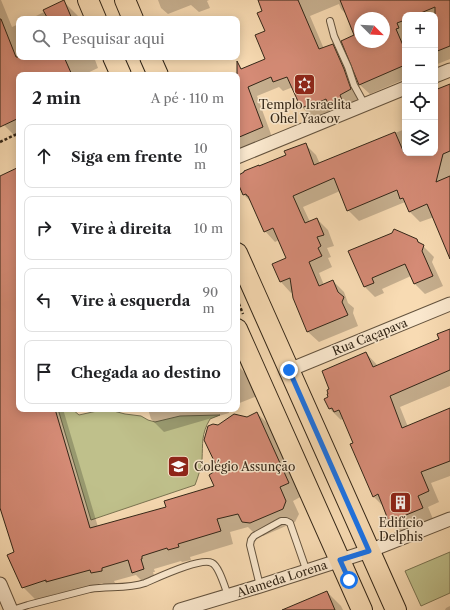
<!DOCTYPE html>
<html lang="pt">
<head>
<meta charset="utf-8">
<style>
	:root { --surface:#fff; --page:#f2f2f2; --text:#202124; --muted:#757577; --line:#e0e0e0 }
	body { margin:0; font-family:"Libre Caslon Text",serif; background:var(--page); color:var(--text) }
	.controls { position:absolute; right:12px; top:12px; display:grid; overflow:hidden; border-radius:8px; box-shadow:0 2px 10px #0003 }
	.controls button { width:36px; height:36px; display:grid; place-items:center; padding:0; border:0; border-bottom:1px solid var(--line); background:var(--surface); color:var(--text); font:20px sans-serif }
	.compass { position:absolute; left:354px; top:12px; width:36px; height:36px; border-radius:50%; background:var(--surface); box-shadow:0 2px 10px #0003; rotate:114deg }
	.stop { position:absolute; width:12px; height:12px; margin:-9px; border:3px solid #1a73e8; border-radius:50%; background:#fff }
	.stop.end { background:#1a73e8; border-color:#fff; box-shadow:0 1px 4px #0008 }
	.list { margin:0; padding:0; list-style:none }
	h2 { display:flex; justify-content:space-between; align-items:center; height:52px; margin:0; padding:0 16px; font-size:17px }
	h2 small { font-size:13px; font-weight:400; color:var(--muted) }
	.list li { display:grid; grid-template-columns:26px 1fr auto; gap:12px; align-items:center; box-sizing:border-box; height:64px; margin:0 8px 8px; padding:0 8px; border:1px solid var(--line); border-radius:8px }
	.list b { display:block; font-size:15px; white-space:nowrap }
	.list em { font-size:13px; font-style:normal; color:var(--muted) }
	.icon { flex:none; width:22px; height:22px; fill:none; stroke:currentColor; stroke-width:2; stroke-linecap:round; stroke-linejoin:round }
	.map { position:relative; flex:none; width:450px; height:610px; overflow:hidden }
	.search { position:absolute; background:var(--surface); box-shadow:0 2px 10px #0003; left:16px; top:16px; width:224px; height:44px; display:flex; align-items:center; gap:10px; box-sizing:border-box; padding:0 14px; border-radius:8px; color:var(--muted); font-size:15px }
	.panel { position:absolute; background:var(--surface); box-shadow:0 2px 10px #0003; left:16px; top:72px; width:224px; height:340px; border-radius:8px }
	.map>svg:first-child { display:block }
	.green { fill:#bfc08b; stroke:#797351 }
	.shadow { fill:#0003; fill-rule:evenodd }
	.building { fill:#d58b76; stroke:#332617; fill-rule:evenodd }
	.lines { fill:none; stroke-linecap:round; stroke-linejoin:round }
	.lane-casing { stroke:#64533e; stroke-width:8 }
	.street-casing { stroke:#64533e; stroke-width:15 }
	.primary-casing { stroke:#332617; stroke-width:22 }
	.path { stroke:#332617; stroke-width:2.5; stroke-dasharray:3 2; stroke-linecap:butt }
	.lane { stroke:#fae8ce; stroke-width:6 }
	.street { stroke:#fae8ce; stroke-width:13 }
	.primary { stroke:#f8dbb3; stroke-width:20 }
	.route { stroke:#1a73e8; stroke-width:5 }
	.labels { text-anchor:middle; stroke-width:3; stroke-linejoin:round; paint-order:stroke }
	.poi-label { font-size:12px; fill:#332617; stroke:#fae8ce }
	.street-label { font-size:12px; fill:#332617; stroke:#fae8ce }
</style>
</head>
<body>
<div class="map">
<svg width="450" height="610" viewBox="0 0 450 610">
	<rect width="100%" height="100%" fill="#f8dbb3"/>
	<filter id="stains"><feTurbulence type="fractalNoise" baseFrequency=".005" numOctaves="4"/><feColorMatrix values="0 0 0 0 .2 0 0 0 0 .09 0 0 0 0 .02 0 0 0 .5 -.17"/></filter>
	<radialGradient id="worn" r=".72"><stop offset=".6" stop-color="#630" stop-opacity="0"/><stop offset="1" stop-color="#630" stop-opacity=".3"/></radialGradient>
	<g class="green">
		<path d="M 58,409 L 72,409 L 79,415 L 106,409 L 125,414 L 141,416 L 148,420 L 155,422 L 180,416 L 220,415 L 210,419 C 201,435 203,442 202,460 C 201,468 198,477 195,485 L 91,520 Z"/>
		<polygon points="450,552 450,593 421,606 405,571"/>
	</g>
	<g class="shadow">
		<polygon points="0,0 1,0 12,27 19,24 19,57 94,57 98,68 83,75 19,75 19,139 18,139 4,125 0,117"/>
		<polygon points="158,0 209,0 207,1 210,8 199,12 191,5 168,14 161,8"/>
		<path d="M 259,0 L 450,0 L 450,59 L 435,65 L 435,15 L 405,15 L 405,79 L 370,94 L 360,85 L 342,41 L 356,36 L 348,16 L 341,9 L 339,4 L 310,16 L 324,49 L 332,45 L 342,55 L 360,98 L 349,105 L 339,115 L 334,109 L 317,117 L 316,115 L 311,117 L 302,107 L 293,87 L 283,91 L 279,87 L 257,96 L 272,137 L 237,151 L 237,75 L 231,75 L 267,60 L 264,11 ZM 360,18 L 384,18 L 384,42 L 360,42 Z"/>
		<polygon points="64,2 78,16 79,19 30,19"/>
		<polygon points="450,85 450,258 434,217 420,222 409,211 405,202 359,221 348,210 340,191 303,207 310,222 317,219 328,230 334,246 327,248 331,257 328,258 332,267 319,273 324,285 333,281 344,292 348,303 354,308 353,313 358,326 319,342 308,332 293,292 291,293 281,282 273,265 287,258 279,240 275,242 265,231 252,203 244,195 237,177 287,155 305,144 316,155 320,164 405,129 405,153 435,153 435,121"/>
		<polygon points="19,168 19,409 63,409 98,527 167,508 216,487 219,470 218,426 247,418 257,413 270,426 302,496 293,501 299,514 295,522 263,536 256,535 248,527 230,532 233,544 190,557 191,560 182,562 181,561 154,569 155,572 153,572 156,582 146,585 136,575 114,581 115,583 105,585 102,583 60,595 59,593 36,600 23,587 15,553 0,504 0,177"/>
		<polygon points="417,240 434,257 432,262 443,286 425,294 415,284 411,276 382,289 384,293 375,297 365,287 350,252"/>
		<polygon points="450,330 450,386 400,407 408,427 450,409 450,476 431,483 439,502 428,507 433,519 401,532 390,521 385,508 373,496 346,422 342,419 341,420 330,409 326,399 329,398 366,353 378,366 440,339"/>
		<polygon points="237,365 247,375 257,396 237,404"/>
		<polygon points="148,409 228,409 229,413 164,432 151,419"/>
		<polygon points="327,592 341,606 343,610 284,610"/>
		<polygon points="450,606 450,610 445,610 446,608"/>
	</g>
	<g class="building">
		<polygon points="64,0 72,19 48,19 43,10"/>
		<polygon points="258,0 298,0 319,49 333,44 344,69 351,89 340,95 342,100 329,106 326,99 307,108 306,106 301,108 287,77 273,82 271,77 248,87 263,127 237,138 237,61 241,69 265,59 255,35 265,31 257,13 262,11"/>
		<path d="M 340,0 L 450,0 L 450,46 L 435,52 L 435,7 L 416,15 L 405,15 L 405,20 L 397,23 L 399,28 L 396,29 L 405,50 L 405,65 L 359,85 L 341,41 L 354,35 ZM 360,18 L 384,18 L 384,42 L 360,42 Z"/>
		<polygon points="0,19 1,19 16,57 64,57 72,75 19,75 19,118 0,127"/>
		<polygon points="450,84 450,151 443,154 436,182 450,176 450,259 427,204 409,212 403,198 400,199 397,190 347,211 334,178 293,196 305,223 317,218 324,235 317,237 321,246 318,248 322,256 309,262 319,286 333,280 338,292 344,297 342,302 348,315 307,332 293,298 290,278 280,282 272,264 286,258 273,228 264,232 248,196 247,196 246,194 243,195 237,181 237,176 244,172 244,171 259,165 259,166 286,155 284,151 306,143 314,165 395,132 404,153 435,153 435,90"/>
		<polygon points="19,167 19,409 55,409 90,528 166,507 164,501 214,486 209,475 218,469 204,440 208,426 213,424 218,425 234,414 247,417 257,412 289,483 280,487 286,501 283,509 250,523 242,522 238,514 217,519 221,531 178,544 179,547 168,550 167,548 142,556 142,559 141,559 144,569 132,573 128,560 102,568 102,571 91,573 90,570 46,582 46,580 22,588 7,555 14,552 0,508 0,176"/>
		<polygon points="394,229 417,239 418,242 424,245 422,251 433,276 414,284 405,264 372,278 374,283 364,287 348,251 392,233"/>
		<polygon points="450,329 450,370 390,396 402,428 450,408 450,461 421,472 429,491 418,496 423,508 389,522 378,494 373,497 350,444 353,443 339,410 334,412 332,408 329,409 324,399 328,397 327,394 328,394 327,390 329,389 322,371 366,352 373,367 439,339 437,334"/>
		<polygon points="327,591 335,610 282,610"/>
	</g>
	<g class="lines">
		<defs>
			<g id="lane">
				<polyline points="330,21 334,36 348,67 354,85 365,105"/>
				<polyline points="260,586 250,545 251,540 254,536 281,521 286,521 290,523 307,572"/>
				<path d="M 12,610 L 28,605 L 90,589 C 108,586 128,589 145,583 C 157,578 201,557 212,563 C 219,566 225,588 228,595"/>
			</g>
			<g id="street">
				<polyline points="435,76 450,70"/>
				<polyline points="237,157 405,88"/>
				<polyline points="289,370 450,304"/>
				<polyline points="0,584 11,610"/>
				<polyline points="180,610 260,586 369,551 450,519"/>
			</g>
			<g id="primary">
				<polyline points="88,0 96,19"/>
				<polyline points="125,0 133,19"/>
				<polyline points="113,57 121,75"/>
				<polyline points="150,57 158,75"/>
				<polyline points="237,253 396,610"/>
				<polyline points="237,329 362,610"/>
			</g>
		</defs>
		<use href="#lane" class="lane-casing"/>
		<use href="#street" class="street-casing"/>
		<use href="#primary" class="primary-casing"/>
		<g class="path">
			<polyline points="0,142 19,133"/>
			<polyline points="237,299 243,314"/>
		</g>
		<use href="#lane" class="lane"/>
		<use href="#street" class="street"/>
		<use href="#primary" class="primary"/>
	</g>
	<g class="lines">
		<polyline class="route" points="289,370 369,551 340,560 349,580"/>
	</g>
	<defs>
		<symbol id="synagogue-square" viewBox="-11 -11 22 22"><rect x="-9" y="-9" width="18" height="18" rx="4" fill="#8f2418" stroke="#fae8ce"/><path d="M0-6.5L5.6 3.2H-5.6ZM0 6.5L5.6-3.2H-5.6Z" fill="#fff"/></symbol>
		<symbol id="school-square" viewBox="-11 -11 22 22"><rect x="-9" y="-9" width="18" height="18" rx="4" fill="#8f2418" stroke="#fae8ce"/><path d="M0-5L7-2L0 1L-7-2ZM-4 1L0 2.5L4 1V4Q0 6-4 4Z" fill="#fff"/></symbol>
		<symbol id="building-square" viewBox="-11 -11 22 22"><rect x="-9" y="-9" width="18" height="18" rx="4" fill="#8f2418" stroke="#fae8ce"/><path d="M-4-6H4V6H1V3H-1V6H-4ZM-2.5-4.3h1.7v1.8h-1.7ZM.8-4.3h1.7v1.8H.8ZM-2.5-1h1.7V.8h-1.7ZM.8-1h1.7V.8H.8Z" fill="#fff"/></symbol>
	</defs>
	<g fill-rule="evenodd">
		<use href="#synagogue-square" x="292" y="72" width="25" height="25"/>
		<use href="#school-square" x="166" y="454" width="25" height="25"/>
		<use href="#building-square" x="388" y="490" width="25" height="25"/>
	</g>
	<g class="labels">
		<g class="poi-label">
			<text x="305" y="109">Templo Israelita<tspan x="305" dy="14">Ohel Yaacov</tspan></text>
			<text x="194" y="471" text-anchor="start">Colégio Assunção</text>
			<text x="401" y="527">Edifício<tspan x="401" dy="14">Delphis</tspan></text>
		</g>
		<g class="street-label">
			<text transform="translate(370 337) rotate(-22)" y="4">Rua Caçapava</text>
			<text transform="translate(282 579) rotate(-18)" y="4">Alameda Lorena</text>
		</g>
	</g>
	<rect width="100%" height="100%" filter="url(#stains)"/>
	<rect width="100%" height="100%" fill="url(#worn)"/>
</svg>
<div class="controls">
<button>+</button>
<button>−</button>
<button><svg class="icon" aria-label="locate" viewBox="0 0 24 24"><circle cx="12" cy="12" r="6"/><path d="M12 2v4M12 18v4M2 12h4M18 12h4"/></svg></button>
<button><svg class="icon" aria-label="layers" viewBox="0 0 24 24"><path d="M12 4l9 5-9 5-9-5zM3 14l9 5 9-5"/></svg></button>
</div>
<svg class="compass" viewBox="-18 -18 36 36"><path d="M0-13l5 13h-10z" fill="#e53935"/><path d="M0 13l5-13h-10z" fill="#757577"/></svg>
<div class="stop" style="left:349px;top:580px"></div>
<div class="stop end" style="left:289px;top:370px"></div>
<div class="search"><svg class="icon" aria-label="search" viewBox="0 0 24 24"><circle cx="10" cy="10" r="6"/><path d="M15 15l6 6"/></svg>Pesquisar aqui</div>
<section class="panel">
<h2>2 min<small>A pé · 110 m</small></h2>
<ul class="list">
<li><svg class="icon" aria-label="ahead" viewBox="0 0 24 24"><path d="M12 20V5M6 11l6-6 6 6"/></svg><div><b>Siga em frente</b></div><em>10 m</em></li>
<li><svg class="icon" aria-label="right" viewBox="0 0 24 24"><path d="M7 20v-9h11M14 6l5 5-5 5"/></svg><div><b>Vire à direita</b></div><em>10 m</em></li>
<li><svg class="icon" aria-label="left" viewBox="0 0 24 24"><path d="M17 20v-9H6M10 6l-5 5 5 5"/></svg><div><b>Vire à esquerda</b></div><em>90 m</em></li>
<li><svg class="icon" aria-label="arrive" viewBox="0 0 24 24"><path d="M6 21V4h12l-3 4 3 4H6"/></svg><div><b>Chegada ao destino</b></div></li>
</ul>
</section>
</div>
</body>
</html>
